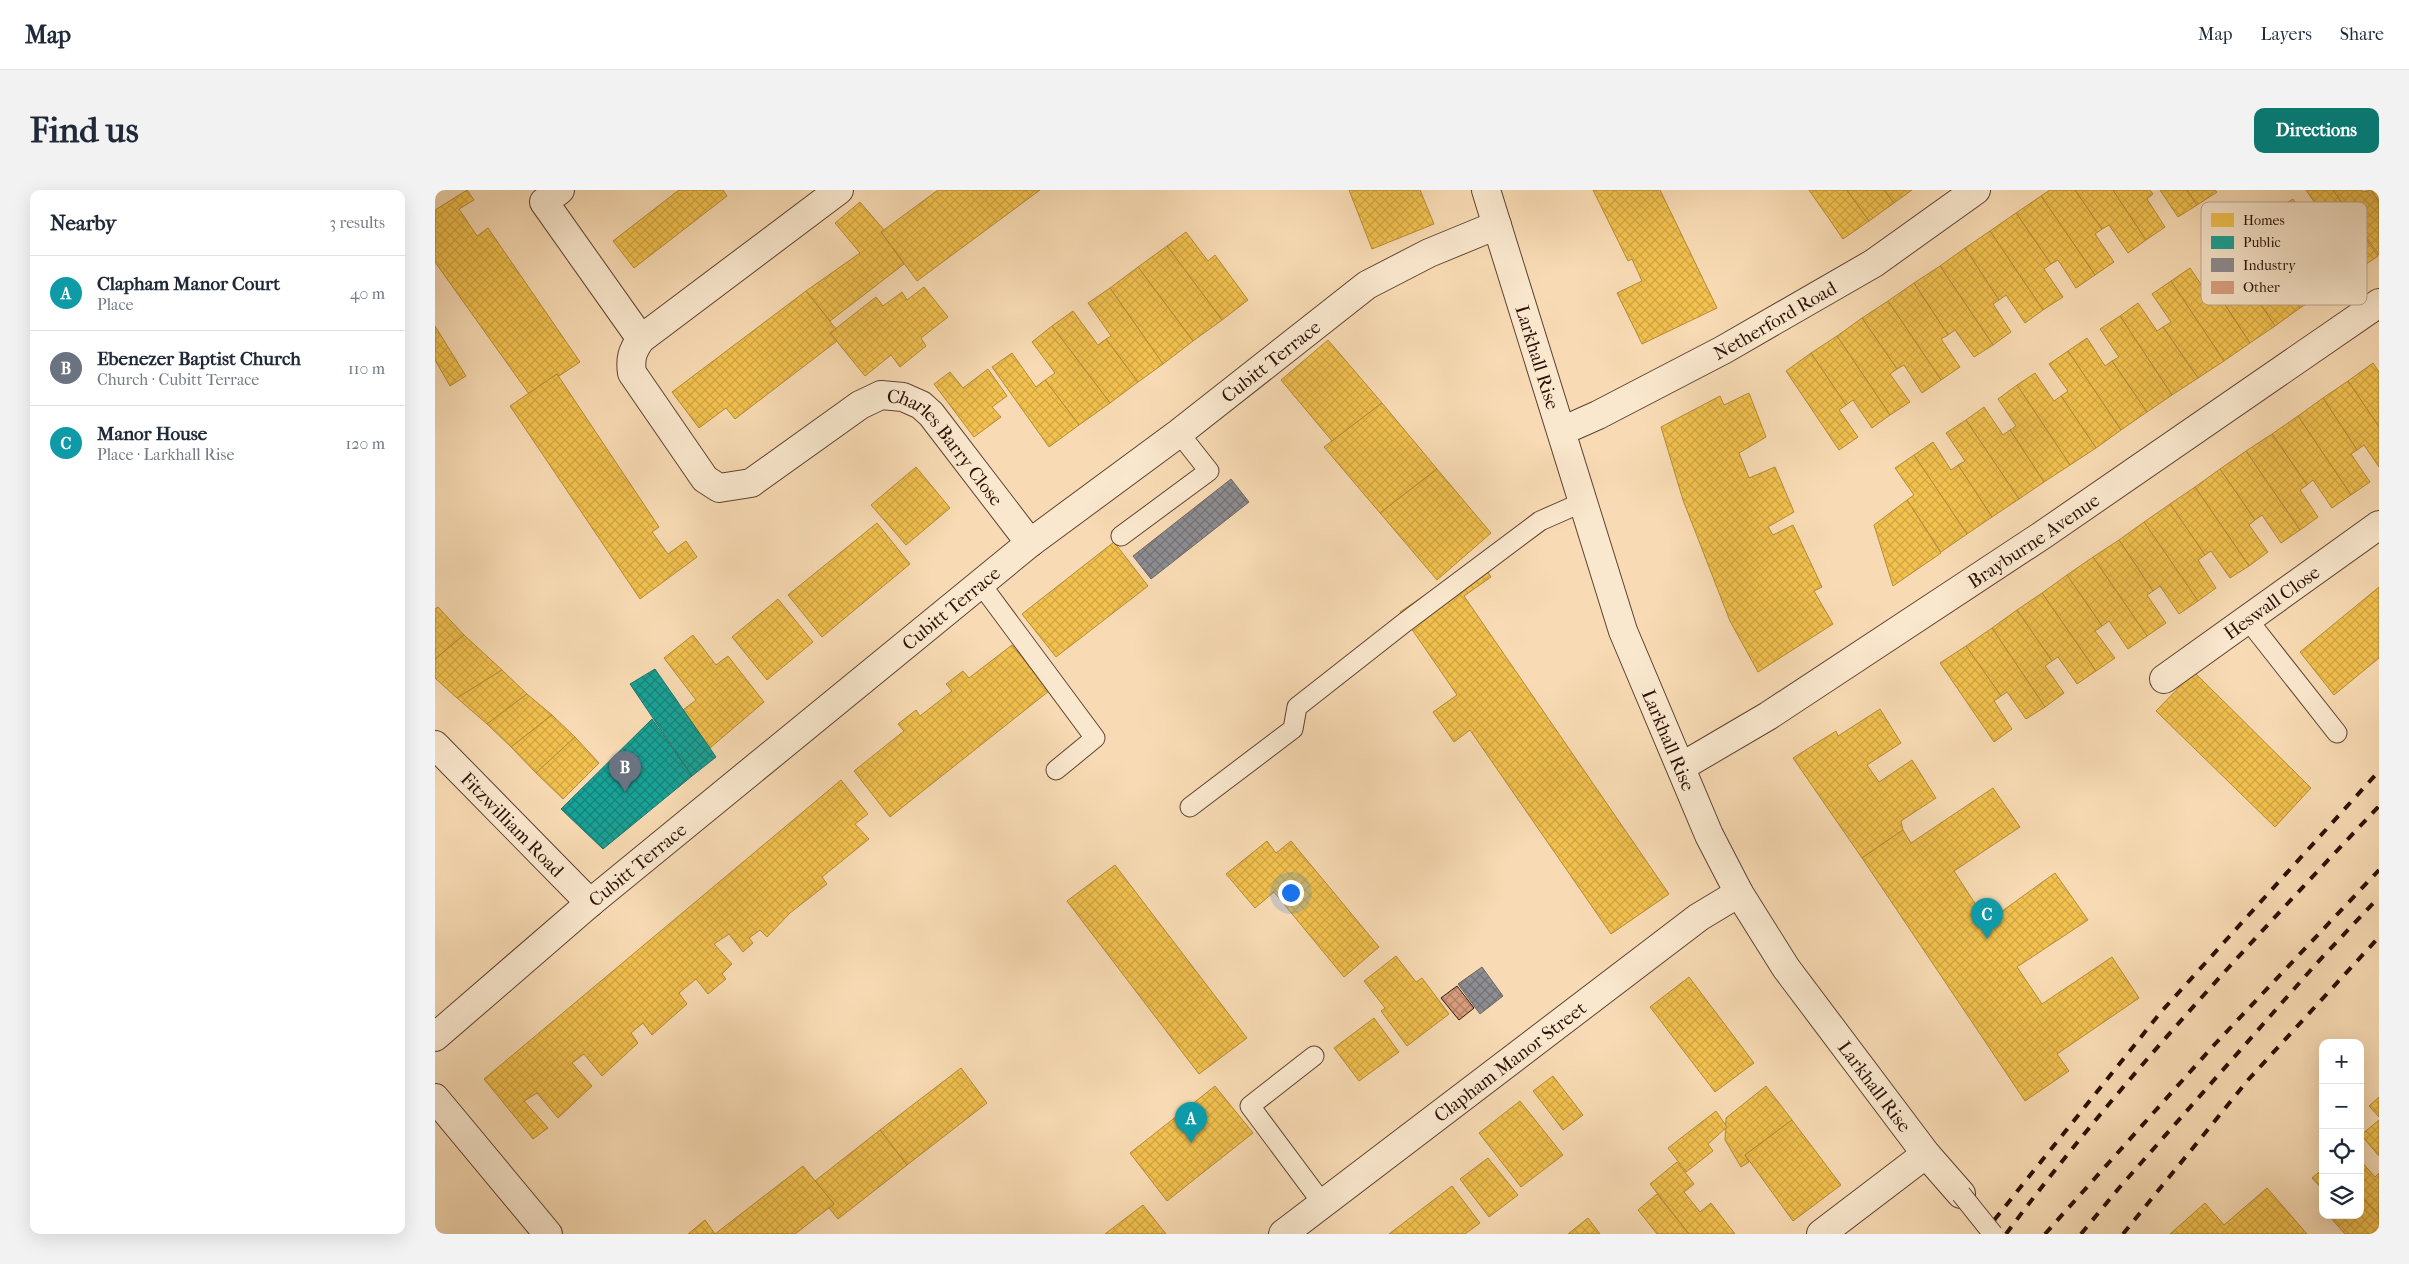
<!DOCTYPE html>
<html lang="en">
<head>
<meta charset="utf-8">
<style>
	:root { --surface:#fff; --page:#f2f2f3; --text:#1f2937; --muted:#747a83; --line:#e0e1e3; --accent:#0f766e }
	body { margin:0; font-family:"IM FELL French Canon",serif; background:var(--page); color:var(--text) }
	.controls { position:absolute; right:15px; bottom:15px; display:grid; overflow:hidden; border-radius:10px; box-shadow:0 5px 20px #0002 }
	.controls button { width:45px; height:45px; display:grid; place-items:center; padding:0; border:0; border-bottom:1px solid var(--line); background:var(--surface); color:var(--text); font:25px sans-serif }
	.you { position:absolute; left:855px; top:702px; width:18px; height:18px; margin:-12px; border:4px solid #fff; border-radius:50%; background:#1a73e8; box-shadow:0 0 0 8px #1a73e833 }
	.badge { display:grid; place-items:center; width:32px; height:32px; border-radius:50%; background:var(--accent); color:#fff; font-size:16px; font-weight:700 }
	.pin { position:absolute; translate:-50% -41px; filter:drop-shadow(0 1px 2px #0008) }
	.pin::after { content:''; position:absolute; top:26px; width:18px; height:15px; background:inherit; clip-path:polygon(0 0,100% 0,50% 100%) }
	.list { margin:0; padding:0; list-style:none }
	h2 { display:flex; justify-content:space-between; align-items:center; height:65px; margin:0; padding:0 20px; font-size:21px }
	h2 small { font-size:16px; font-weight:400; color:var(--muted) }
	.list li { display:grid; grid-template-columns:32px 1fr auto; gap:15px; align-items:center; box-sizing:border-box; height:75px; padding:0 20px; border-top:1px solid var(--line) }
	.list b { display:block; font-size:19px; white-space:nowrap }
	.list p { margin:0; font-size:16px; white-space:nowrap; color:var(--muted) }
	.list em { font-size:16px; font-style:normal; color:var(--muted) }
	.icon { flex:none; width:28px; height:28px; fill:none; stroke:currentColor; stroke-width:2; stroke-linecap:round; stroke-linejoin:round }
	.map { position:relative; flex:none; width:1944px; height:1044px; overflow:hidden; border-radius:10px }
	header { display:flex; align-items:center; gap:30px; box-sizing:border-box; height:70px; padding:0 25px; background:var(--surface); border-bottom:1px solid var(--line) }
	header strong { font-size:24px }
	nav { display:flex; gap:28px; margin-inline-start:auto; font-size:18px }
	.intro { display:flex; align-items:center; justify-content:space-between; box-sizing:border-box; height:120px; padding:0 30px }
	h1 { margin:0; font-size:35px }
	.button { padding:12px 22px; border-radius:10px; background:var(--accent); color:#fff; font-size:18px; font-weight:700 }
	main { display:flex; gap:30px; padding:0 30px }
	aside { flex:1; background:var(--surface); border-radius:10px; box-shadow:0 5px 20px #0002 }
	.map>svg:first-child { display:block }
	.homes { fill:url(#homes-cross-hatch); stroke:#b68c38 }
	.public { fill:url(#public-cross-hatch); stroke:#1d776c }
	.industry { fill:url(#industry-cross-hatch); stroke:#706868 }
	.building { fill:url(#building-cross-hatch); stroke:#2b1006 }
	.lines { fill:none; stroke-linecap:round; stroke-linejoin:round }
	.service-casing { stroke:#5e4332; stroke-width:21 }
	.minor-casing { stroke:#5e4332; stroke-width:30 }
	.service { stroke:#fae8ce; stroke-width:19 }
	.minor { stroke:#fae8ce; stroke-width:28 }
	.rail { stroke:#2b1006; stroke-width:4; stroke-dasharray:9 9; stroke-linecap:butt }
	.service-bridge-casing { stroke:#5e4332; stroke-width:21; stroke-linecap:butt }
	.service-bridge { stroke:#fae8ce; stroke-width:19 }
	.labels { text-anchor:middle; stroke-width:5; stroke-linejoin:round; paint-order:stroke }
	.street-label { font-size:19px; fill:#2b1006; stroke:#fae8ce }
	.key { fill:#fae8ce; stroke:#bca792; stroke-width:1 }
	.key-label { font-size:14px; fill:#2b1006 }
</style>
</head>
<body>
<header>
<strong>Map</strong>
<nav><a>Map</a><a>Layers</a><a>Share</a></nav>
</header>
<div class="intro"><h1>Find us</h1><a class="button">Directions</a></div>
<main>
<aside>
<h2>Nearby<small>3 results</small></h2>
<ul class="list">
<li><span class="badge" style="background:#0f9aa8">A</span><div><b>Clapham Manor Court</b><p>Place</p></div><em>40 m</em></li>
<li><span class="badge" style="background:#6b7280">B</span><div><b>Ebenezer Baptist Church</b><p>Church · Cubitt Terrace</p></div><em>110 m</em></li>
<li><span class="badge" style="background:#0f9aa8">C</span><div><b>Manor House</b><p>Place · Larkhall Rise</p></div><em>120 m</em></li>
</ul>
</aside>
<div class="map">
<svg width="1944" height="1044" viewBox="0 0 1944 1044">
	<defs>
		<pattern id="homes-cross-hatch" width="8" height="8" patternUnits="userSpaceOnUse" patternTransform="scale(1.25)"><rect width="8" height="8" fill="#f2c14e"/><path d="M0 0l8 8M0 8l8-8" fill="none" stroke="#d0a543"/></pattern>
		<pattern id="public-cross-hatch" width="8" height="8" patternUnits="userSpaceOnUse" patternTransform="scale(1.25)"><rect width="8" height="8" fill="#17a398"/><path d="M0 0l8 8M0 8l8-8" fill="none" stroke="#15837a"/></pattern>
		<pattern id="industry-cross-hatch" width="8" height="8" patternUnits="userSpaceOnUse" patternTransform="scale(1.25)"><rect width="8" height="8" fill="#8d8d92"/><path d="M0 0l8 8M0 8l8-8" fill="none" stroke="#737275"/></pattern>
		<pattern id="building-cross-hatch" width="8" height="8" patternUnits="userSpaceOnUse" patternTransform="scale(1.25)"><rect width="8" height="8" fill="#db9f7f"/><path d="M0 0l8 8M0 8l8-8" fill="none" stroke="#b28066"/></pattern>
	</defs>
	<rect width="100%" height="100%" fill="#f8dbb4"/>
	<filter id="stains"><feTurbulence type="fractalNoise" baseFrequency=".004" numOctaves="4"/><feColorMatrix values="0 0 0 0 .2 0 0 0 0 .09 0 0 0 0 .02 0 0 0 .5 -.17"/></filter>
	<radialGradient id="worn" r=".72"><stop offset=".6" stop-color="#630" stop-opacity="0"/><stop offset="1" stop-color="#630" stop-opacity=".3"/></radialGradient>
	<g class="homes">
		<polygon points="32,0 39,10 24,19 42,46 53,38 145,172 124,186 122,184 94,204 0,72 0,20"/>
		<polygon points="244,0 288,0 292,6 199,78 178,51"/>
		<polygon points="503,0 605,0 482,91 446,42"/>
		<polygon points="914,0 985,0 999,34 937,59"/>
		<polygon points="1158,0 1225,0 1282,118 1207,154 1182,103 1207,91 1197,69 1193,71"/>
		<polygon points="1374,0 1412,0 1434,31 1408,49"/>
		<polygon points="1412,0 1449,0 1459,13 1434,31"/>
		<polygon points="1449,0 1477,0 1459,13"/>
		<polygon points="1615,0 1640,0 1667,39 1660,44 1679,72 1660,85 1606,6"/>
		<polygon points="1640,0 1678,0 1711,50 1693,63 1674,35 1667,39"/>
		<polygon points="1678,0 1715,0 1718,4 1712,9 1730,37 1711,50"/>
		<polygon points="1725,0 1752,0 1762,15 1743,27"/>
		<polygon points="1752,0 1780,0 1782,2 1762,15"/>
		<polygon points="1871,0 1898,0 1943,66 1917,84 1883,32 1890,28"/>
		<polygon points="1898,0 1926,0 1928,2 1936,0 1944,12 1944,65"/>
		<polygon points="1936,0 1944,0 1944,12"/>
		<polygon points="1606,6 1660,85 1641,98 1623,70 1616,74 1581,23"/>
		<polygon points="1858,9 1876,37 1883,32 1917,84 1892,101 1839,21"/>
		<polygon points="425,12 449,40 446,42 469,74 395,131 371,101 425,63 400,33"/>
		<polygon points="1839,21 1892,101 1865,118 1832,67 1838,62 1820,35"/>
		<polygon points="1581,23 1616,74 1609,79 1628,107 1608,120 1555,41"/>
		<polygon points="1555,41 1608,120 1590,133 1571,105 1564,110 1530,58"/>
		<polygon points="751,42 773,71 780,65 813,110 787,130 732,56"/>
		<polygon points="1806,44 1824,71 1832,67 1865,118 1840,136 1787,56"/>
		<polygon points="732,56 787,130 758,151 703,77"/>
		<polygon points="1787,56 1840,136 1815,153 1781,101 1787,97 1768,69"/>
		<polygon points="1530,58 1564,110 1558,114 1576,142 1558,155 1505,76"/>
		<polygon points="1505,76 1558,155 1539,167 1520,140 1513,145 1479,93"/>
		<polygon points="703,77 758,151 728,174 675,98"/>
		<polygon points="1755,78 1774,106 1781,101 1815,153 1789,171 1736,91"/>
		<polygon points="1736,91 1789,171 1763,188 1728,137 1736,132 1717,104"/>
		<polygon points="1479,93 1513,145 1506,149 1525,177 1506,190 1453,111"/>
		<polygon points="489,97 513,127 486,148 491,156 465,177 456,165 430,186 395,143 441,107 448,116 467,102 472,110"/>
		<polygon points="675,98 728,174 703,192 671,149 676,146 653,113"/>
		<polygon points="371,101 401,139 395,143 402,151 300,229 291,218 264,238 237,202"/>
		<polygon points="1453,111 1506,190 1487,203 1469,175 1462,179 1427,128"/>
		<polygon points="1703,113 1722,141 1728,137 1763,188 1737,205 1685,126"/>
		<polygon points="638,121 663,155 671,149 703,192 675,213 617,136"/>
		<polygon points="1685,126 1737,205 1712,222 1677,171 1684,167 1665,139"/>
		<polygon points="1427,128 1462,179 1455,184 1475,212 1455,225 1402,146"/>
		<polygon points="0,136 31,186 15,196 0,170"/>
		<polygon points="617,136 675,213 644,235 610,190 620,183 597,152"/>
		<polygon points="1402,146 1455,225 1437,238 1418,210 1411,215 1376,163"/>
		<polygon points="1652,148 1670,176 1677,171 1712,222 1686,240 1633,161"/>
		<polygon points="893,150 947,213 897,251 846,190"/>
		<polygon points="1633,161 1686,240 1661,258 1626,206 1633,201 1614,174"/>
		<polygon points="577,163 601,197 610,190 644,235 614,257 557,177"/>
		<polygon points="1376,163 1411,215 1404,220 1423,247 1404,260 1351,181"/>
		<polygon points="1938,173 1944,182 1944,237 1913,191"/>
		<polygon points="553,179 572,206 557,217 566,227 539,247 499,194 515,182 528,198"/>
		<polygon points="1600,183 1619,211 1626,206 1661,258 1635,275 1582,195"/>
		<polygon points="122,184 224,337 217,342 233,364 251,351 262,367 205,409 75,216"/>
		<polygon points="1913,191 1944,237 1944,277 1929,255 1922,260 1888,208"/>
		<polygon points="1582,195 1635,275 1609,292 1575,240 1581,236 1563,209"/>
		<polygon points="1314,203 1331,247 1304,263 1314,288 1340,277 1359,322 1333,337 1338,345 1358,335 1387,397 1379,401 1398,434 1323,482 1295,431 1248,310 1226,237 1285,206 1289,215"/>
		<polygon points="1888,208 1922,260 1916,264 1935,292 1916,305 1863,226"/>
		<polygon points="947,213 1002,279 945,323 889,257"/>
		<polygon points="1549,217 1568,245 1575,240 1609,292 1584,309 1531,230"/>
		<polygon points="1863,226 1916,305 1897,318 1878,290 1872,295 1837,244"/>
		<polygon points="1531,230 1584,309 1557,327 1523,275 1530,271 1511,243"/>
		<polygon points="1837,244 1872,295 1865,300 1883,327 1865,340 1811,261"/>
		<polygon points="1498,252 1516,280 1523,275 1557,327 1532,344 1479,265"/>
		<polygon points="1811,261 1865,340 1846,353 1827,325 1820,330 1785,279"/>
		<polygon points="1479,265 1532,344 1506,362 1472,310 1479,305 1460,278"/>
		<polygon points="481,277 515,318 471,355 436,315"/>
		<polygon points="1002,279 1056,343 1002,390 945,323"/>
		<polygon points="1785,279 1820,330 1814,335 1833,362 1814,376 1760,297"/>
		<polygon points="1760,297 1814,376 1795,388 1776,361 1770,365 1735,314"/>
		<polygon points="1472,310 1506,363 1458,396 1439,335"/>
		<polygon points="1735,314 1770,365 1763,370 1781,398 1763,411 1709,332"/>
		<polygon points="1709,332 1763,411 1744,424 1725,396 1718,401 1684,350"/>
		<polygon points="442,333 475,374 387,447 353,405"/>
		<polygon points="1684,350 1718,401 1712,405 1731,433 1712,446 1658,367"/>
		<polygon points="679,352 713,396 621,467 587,424"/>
		<polygon points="1658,367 1712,446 1693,459 1674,431 1667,436 1632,385"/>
		<polygon points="1044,368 1056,387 1029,406 1234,704 1176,744 1035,540 1019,552 998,522 1022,505 965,422"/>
		<polygon points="1632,385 1667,436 1660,441 1680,468 1661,481 1607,403"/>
		<polygon points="1944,397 1944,468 1899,505 1865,462"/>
		<polygon points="1607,403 1661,481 1642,494 1623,467 1617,471 1582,420"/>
		<polygon points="343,409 378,452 332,490 297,447"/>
		<polygon points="3,417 29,445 0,469 0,419"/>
		<polygon points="1582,420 1617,471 1610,476 1629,503 1610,517 1557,438"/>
		<polygon points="1557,438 1610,517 1591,529 1572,502 1566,506 1531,456"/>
		<polygon points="29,445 67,480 22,508 0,488 0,469"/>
		<polygon points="258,445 281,475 293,466 329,512 275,558 248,520 261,510 229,468"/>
		<polygon points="577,455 614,501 455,627 419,581 469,541 463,534 481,520 485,526 517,501 511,494 528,481 534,488"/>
		<polygon points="1531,456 1566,506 1559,511 1577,539 1559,552 1505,473"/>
		<polygon points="67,480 92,504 52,534 22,508"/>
		<polygon points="1759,482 1876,598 1840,637 1721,521"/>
		<polygon points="92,504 117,525 76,557 52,534"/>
		<polygon points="1445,519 1466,553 1432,575 1444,592 1477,570 1501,608 1466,631 1468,640 1427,668 1358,568 1401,541 1403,546"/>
		<polygon points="117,525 140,547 101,583 76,557"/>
		<polygon points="140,547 164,573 128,609 101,583"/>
		<polygon points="406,590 433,624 420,634 434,649 387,687 392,694 355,723 332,747 325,740 314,748 318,753 308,762 294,744 279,754 297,774 287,784 291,789 273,804 261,789 244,803 252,814 217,845 208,833 196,843 203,853 167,886 149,864 137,873 157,896 123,928 102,903 89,911 113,938 98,949 49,889"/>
		<polygon points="1558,598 1585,637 1519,681 1552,732 1620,683 1653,730 1582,777 1607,814 1677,767 1704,808 1622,864 1634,881 1590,911 1427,668 1468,640 1476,653"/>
		<polygon points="832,651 841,663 856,651 944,757 909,787 839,702 820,718 791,684"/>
		<polygon points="680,675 812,848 764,884 632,711"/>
		<polygon points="961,766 981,792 987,788 1014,824 972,856 946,821 950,818 929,791"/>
		<polygon points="1254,787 1319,873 1280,902 1215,817"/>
		<polygon points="939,828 964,862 924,891 899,858"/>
		<polygon points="526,878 552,913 472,975 445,940"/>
		<polygon points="1118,886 1148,925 1128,940 1098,901"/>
		<polygon points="780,896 818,943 732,1011 695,963"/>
		<polygon points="1331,896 1357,930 1310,965 1314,972 1306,977 1290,950 1291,928"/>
		<polygon points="1944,907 1944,927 1934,916"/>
		<polygon points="1085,911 1128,965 1086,997 1044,943"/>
		<polygon points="1281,921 1292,937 1273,954 1278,961 1251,982 1233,958"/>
		<polygon points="1357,930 1406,995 1358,1031 1310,965"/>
		<polygon points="1944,930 1944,966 1926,945"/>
		<polygon points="445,940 472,975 403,1029 394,1018 399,1014 380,991"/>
		<polygon points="1053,968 1083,1005 1054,1027 1025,989"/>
		<polygon points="1925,970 1940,987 1944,983 1944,1026 1925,1005"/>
		<polygon points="1242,972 1259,994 1249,1002 1265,1022 1276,1013 1300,1044 1254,1044 1215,994"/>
		<polygon points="368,976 399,1014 360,1044 280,1044"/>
		<polygon points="1888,979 1888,1000 1877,988"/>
		<polygon points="1017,996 1045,1033 1030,1044 954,1044"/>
		<polygon points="1832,998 1872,1044 1735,1044 1770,1013 1789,1035"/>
		<polygon points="1222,1004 1254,1044 1222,1044 1203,1020"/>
		<polygon points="1925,1005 1944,1026 1944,1044 1910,1044 1895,1027 1897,1025 1925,1025"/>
		<polygon points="708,1015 731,1044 670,1044"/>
		<polygon points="1153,1028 1165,1044 1133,1044"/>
		<polygon points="270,1030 280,1044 253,1044"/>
	</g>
	<g class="public">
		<polygon points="220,479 281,567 257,586 195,494"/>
		<polygon points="217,529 257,586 168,659 126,619"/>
	</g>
	<g class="industry">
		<polygon points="796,289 814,312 716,389 698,366"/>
		<polygon points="1047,777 1068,806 1045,824 1023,794"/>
	</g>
	<polygon class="building" points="1022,796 1039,818 1024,830 1006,808"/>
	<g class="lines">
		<defs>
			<g id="service">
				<polyline points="686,346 774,281 744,243"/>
				<polyline points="545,393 660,548 621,580"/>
				<polyline points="1813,430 1902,543"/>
				<polyline points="755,617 858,539 862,517 969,433 1105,331 1148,312"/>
				<polyline points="879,866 815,916 888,1014"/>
			</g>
			<g id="minor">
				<polyline points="125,0 109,12 206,149"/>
				<path id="s1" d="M 404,0 L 206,149 C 197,161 195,169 197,183 L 270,289 L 284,298 L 316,293 L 425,215 L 446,205 L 468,207 L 486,215 L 496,224 L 595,353"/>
				<path id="s2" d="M 1051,0 L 1188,441 L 1274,645 L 1304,703 L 1351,778 L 1491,964 L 1526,1004"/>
				<path id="s3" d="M 1127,241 L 1163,225 L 1288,160 L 1439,73 L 1541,0"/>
				<path id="s4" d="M 1729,489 L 1944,335"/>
				<path id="s5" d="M 0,555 L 155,713"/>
				<path id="s6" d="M 1246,577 L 1333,526 L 1609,344 L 1944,113"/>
				<path id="s7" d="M 0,847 L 155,713 L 595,353 L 744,243 L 932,95 L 994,63 L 1062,35"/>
				<polyline points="0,908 113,1044"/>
				<path id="s8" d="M 848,1044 L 1264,727 L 1304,703"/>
				<polyline points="1386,1044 1491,964"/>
			</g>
		</defs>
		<use href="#service" class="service-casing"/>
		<use href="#minor" class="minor-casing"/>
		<use href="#service" class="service"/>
		<use href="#minor" class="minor"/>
		<g class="rail">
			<polyline points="1548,1044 1726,822 1944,581"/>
			<path d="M 1571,1044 C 1684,892 1814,754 1944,616"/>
			<polyline points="1610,1044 1780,854 1944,680"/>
			<polyline points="1646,1044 1684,998 1881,774 1944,707"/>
			<polyline points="1688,1044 1813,890 1944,747"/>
		</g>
		<defs>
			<polyline id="service-bridge" points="1526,1004 1558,1044"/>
		</defs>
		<use href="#service-bridge" class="service-bridge-casing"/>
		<use href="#service-bridge" class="service-bridge"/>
	</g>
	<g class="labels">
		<g class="street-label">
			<text dy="7" stroke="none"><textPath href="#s3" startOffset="240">Netherford Road</textPath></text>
			<text dy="7" stroke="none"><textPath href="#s2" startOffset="175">Larkhall Rise</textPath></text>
			<text dy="7" stroke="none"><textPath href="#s7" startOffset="1075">Cubitt Terrace</textPath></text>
			<text dy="7" stroke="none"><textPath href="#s1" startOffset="706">Charles Barry Close</textPath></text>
			<text dy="7" stroke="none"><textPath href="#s6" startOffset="419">Brayburne Avenue</textPath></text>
			<text dy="7" stroke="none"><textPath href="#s4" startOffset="132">Heswall Close</textPath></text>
			<text dy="7" stroke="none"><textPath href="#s7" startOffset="671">Cubitt Terrace</textPath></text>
			<text dy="7" stroke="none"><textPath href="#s2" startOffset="580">Larkhall Rise</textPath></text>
			<text dy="7" stroke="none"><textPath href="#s5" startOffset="111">Fitzwilliam Road</textPath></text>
			<text dy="7" stroke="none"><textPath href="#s7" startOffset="266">Cubitt Terrace</textPath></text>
			<text dy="7" stroke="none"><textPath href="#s8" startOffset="285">Clapham Manor Street</textPath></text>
			<text dy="7" stroke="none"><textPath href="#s2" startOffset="985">Larkhall Rise</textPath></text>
		</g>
	</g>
	<rect x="1766" y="12" width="166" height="103" rx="8" class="key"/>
	<rect x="1776" y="23" width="23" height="14" fill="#f2c14e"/>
	<rect x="1776" y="46" width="23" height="13" fill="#17a398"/>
	<rect x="1776" y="68" width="23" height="14" fill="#8d8d92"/>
	<rect x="1776" y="91" width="23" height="13" fill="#db9f7f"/>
	<g class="key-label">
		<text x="1808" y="35">Homes</text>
		<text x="1808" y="57">Public</text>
		<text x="1808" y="80">Industry</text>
		<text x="1808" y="102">Other</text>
	</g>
	<rect width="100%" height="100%" filter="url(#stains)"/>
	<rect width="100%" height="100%" fill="url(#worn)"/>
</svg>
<div class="controls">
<button>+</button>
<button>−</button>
<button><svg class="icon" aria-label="locate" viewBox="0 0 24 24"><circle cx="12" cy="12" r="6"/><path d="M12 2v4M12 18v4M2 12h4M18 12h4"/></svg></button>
<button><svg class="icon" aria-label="layers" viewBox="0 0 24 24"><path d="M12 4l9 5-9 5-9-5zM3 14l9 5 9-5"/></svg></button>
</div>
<div class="you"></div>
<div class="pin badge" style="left:756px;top:953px;background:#0f9aa8">A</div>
<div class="pin badge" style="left:190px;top:602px;background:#6b7280">B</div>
<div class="pin badge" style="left:1552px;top:749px;background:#0f9aa8">C</div>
</div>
</main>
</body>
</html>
